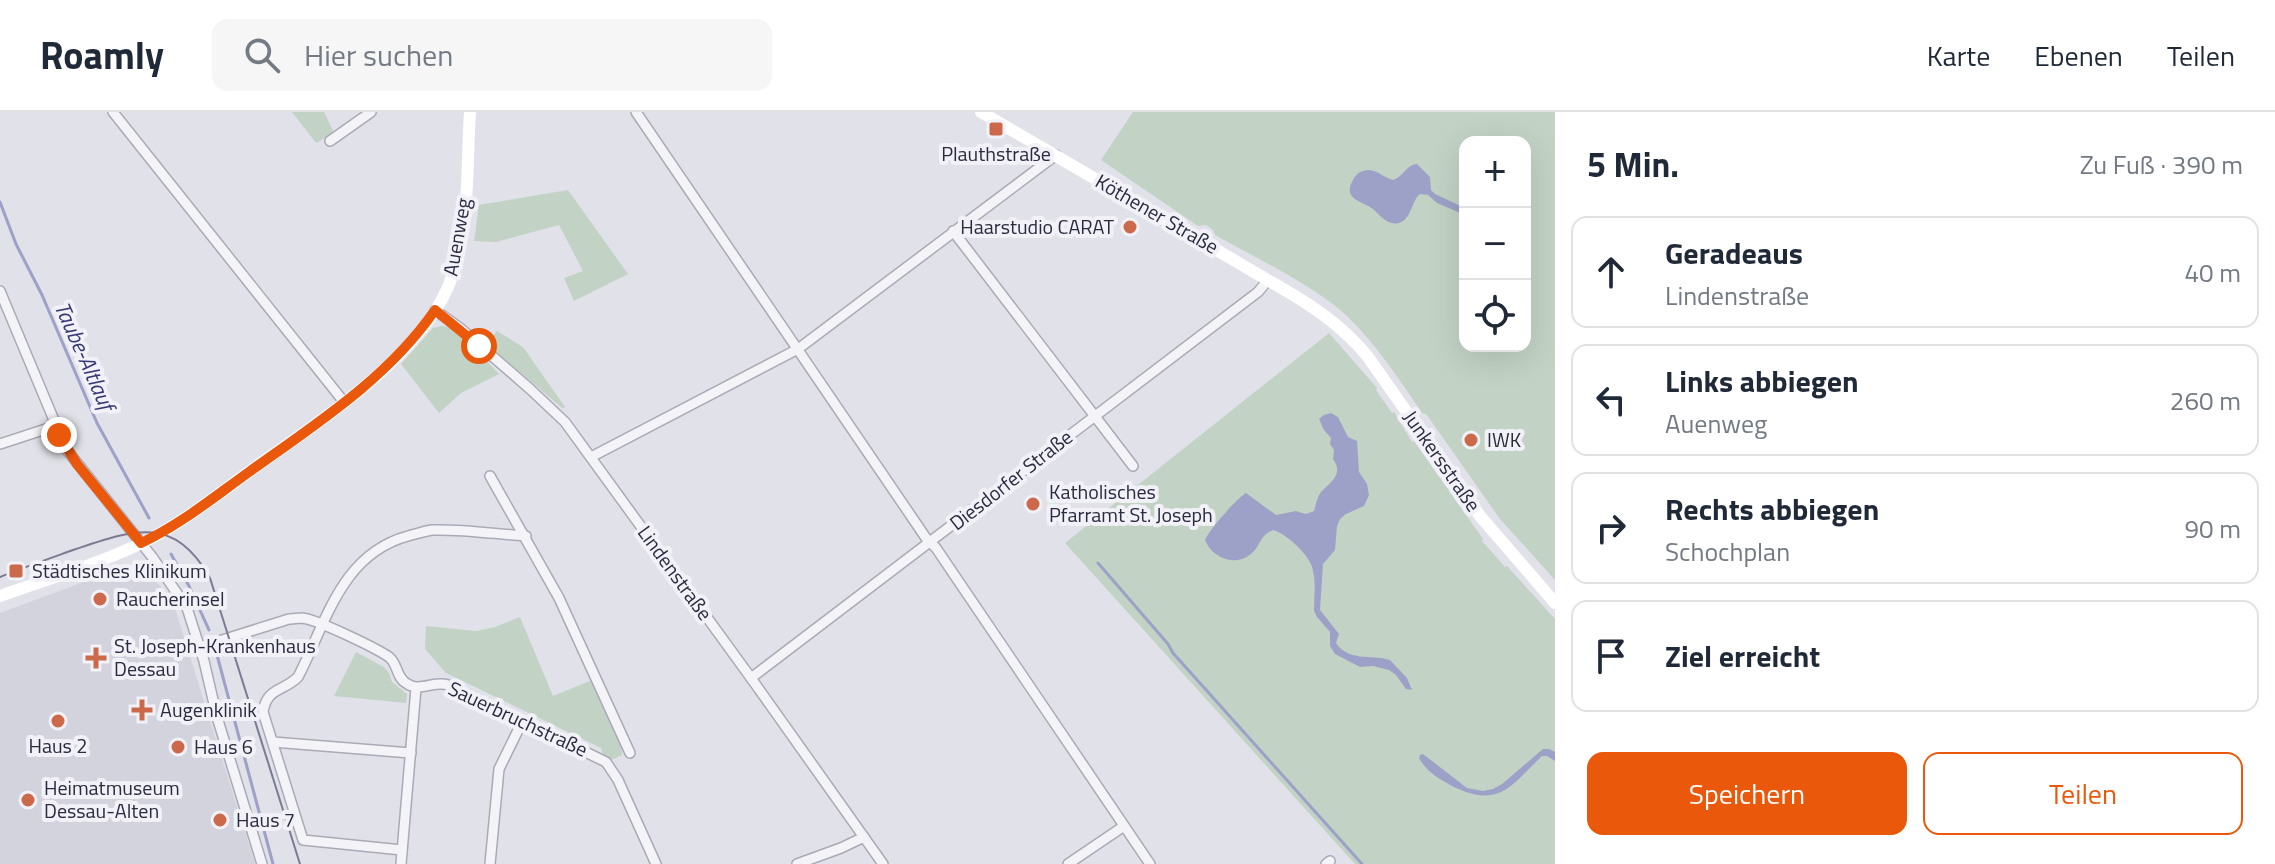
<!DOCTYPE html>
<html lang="de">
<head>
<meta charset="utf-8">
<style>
	:root { --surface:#fff; --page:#f6f6f7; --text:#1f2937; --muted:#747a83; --line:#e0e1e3; --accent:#ea580c }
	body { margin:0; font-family:"Titillium Web",sans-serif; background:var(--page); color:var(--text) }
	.controls { position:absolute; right:24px; top:24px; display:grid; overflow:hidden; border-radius:16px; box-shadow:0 8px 32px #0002 }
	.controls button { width:72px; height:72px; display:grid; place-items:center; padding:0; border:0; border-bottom:2px solid var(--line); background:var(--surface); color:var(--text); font:40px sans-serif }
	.stop { position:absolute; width:24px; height:24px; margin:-18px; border:6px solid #ea580c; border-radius:50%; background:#fff }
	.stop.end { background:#ea580c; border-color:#fff; box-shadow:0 2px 8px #0008 }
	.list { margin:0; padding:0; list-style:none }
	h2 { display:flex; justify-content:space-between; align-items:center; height:104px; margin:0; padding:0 32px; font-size:34px }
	h2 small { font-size:26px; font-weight:400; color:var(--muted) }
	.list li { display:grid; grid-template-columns:52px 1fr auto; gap:24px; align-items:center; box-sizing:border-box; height:112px; margin:0 16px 16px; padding:0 16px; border:2px solid var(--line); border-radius:16px }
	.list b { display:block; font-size:30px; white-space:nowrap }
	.list p { margin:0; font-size:26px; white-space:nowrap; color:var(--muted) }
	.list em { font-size:26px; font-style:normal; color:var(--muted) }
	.actions { display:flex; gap:16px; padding:24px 32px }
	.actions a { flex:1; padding:18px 0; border:2px solid var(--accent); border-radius:16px; text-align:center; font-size:28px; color:var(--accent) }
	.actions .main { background:var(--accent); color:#fff }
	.icon { flex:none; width:44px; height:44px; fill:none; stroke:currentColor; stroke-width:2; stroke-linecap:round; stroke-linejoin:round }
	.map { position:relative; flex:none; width:1555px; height:752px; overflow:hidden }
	header { display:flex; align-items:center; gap:48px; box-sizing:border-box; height:112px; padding:0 40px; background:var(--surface); border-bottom:2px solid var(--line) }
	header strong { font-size:38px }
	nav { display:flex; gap:44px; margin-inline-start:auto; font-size:28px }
	.search { width:560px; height:72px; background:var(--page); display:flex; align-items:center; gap:20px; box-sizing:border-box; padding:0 28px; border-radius:16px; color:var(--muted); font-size:30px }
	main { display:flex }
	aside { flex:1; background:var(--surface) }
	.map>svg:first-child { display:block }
	.built { fill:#d3d3de }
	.green { fill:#c2d3c5; fill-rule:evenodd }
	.water { fill:#9da1c8 }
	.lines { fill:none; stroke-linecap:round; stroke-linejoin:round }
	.stream { stroke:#9da1c8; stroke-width:3 }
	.street-casing { stroke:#aaaab7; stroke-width:12 }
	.street { stroke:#f4f4f8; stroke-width:9 }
	.secondary { stroke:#fff; stroke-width:12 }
	.tram { stroke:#7b7b93; stroke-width:2 }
	.route { stroke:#ea580c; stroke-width:10 }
	.poi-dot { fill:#cb694a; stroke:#f1f1f7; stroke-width:3 }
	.labels { text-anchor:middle; stroke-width:8; stroke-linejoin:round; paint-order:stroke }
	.poi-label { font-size:20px; fill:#2a2a41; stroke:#f1f1f7; text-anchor:start }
	.street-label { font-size:20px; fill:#2a2a41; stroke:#f1f1f7 }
	.water-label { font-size:22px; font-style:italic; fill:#353873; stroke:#f1f1f7 }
</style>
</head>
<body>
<header>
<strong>Roamly</strong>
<div class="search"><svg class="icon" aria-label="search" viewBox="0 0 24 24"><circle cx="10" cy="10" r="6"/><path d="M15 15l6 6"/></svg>Hier suchen</div>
<nav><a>Karte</a><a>Ebenen</a><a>Teilen</a></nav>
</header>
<main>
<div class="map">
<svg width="1555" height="752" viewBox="0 0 1555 752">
	<rect width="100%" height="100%" fill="#e1e1e9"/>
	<polygon class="built" points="134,454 144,457 172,487 255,752 0,752 0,501 124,455"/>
	<g class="green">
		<polygon points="292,0 324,0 334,21 316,31"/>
		<path d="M 1133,0 L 1555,0 L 1555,468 L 1500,407 L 1429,306 L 1426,302 L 1423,302 C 1399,268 1378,234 1347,204 C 1313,173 1256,146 1215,123 L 1213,118 L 1206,113 L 1198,114 L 1101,48 ZM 1465,30 L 1525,30 L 1525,234 L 1465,234 Z"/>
		<polygon points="568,78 628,162 574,189 564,166 583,159 559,113 496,130 474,129 479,93"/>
		<path d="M 442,214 C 461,215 486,249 499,262 L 461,281 L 439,301 L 401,252 L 433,216 Z"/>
		<polygon points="497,219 523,235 565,295 562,296 486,231"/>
		<polygon points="1329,221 1377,276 1376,278 1392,301 1394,300 1412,330 1414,329 1483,427 1482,429 1505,455 1507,454 1555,507 1555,752 1355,752 1065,431"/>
		<polygon points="520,505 553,584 592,568 621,631 622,643 611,648 603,643 601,636 446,561 425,537 426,514 476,519 495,515"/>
		<polygon points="356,540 384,555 389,561 392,570 407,582 406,591 334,584"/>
	</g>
	<g class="water">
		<path d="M 1417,52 L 1430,65 L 1431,78 L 1435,82 L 1465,96 L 1465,103 L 1437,91 L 1428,83 L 1420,82 C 1411,89 1412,107 1399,111 C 1387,114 1380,103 1373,97 C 1361,88 1341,88 1354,66 C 1358,60 1363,58 1370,58 C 1378,59 1385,66 1393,68 C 1403,65 1406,53 1417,52 Z"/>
		<path d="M 1331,301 L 1338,305 L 1348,325 L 1357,329 L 1359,360 L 1367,372 L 1369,383 L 1364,394 L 1346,402 L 1340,407 L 1337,414 L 1335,438 L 1323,452 L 1320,498 L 1339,522 L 1336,531 C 1349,550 1370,542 1390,548 L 1407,566 L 1412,578 L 1406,577 L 1396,563 L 1389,558 L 1373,554 L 1360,555 L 1335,542 L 1330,534 L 1330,520 L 1317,505 L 1314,499 C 1314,486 1316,471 1313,459 C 1311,444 1287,422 1273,418 C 1260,423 1261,433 1252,441 C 1236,456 1212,446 1205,428 C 1209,418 1237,386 1246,381 L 1276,403 L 1296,399 L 1306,402 L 1314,399 C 1316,393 1317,385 1321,380 C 1331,370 1344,362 1333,347 L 1334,338 L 1330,332 L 1331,326 L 1324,318 L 1319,307 L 1324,303 Z"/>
		<path d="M 1543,637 L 1549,637 L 1555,640 L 1555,649 L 1547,644 L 1542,644 C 1510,675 1499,697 1452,674 C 1439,667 1426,659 1419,646 L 1420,643 L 1423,642 L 1467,676 L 1483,679 L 1493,677 L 1502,672 Z"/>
	</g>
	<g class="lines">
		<g class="stream">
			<polyline points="0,90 16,132 42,183 97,311 149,406"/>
			<polyline points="171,442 189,474 209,518"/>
			<polyline points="1098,451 1168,532 1173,541 1362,752"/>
			<polyline points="217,543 273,752"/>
		</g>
		<defs>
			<g id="street">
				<polyline points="113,0 344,290"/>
				<polyline points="636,0 926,426 936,436 1150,752"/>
				<polyline points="330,29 371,0"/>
				<polyline points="953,119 1133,354"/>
				<polyline points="0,179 66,337 153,446 187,496 204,549 217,605 262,752"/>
				<polyline points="435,198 460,216 530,277 565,310 751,566 883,752"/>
				<polyline points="0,332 55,314"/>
				<polyline points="591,345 798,237 1056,43"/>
				<polyline points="490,364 559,486 630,641"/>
				<path d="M 200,535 L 289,507 C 290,507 301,506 302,506 C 316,507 376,536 389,545 C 398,552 396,565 406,571 C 419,581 434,568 448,573 L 606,650 L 618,668 L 656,752"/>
				<path d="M 751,566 C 921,438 1088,308 1258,180 L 1268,168"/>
				<polyline points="273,630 411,641"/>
				<path d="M 402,738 L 303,728 L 263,600 C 267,575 283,580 298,565 C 326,511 341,442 408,424 C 416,422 425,419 432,418 C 463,417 495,422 526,424"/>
				<polyline points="401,752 416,576"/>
				<polyline points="490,752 499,657 523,608"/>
				<polyline points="797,752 841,736 864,725"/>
				<polyline points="1068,752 1124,714"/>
				<polyline points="1326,752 1330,749"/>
			</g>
		</defs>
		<use href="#street" class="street-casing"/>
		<use href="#street" class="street"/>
		<g class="secondary">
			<path d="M 981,0 L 1290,181 C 1320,199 1345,217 1368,245 L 1480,404 L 1555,491"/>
			<path d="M 0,484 C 48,467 102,451 148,428 C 186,408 220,381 254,356 C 317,311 417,247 448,175 C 471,121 466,57 470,0"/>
		</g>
		<path class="tram" d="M 0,465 C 25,455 51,446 76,437 C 133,418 174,402 210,466 L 300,752"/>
	</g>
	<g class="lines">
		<path class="route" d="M 59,323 L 77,352 L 141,431 C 180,413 214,385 249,360 C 316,312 388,266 435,198 L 479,234"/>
	</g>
	<g class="poi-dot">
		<rect x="988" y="9" width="16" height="16" rx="4"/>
		<circle cx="1130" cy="115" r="8"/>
		<circle cx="1471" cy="328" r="8"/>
		<circle cx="1033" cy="392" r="8"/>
		<rect x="8" y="451" width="16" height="16" rx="4"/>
		<circle cx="100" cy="487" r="8"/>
		<path d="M92 534h8v8h8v8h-8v8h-8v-8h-8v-8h8z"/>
		<path d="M138 586h8v8h8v8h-8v8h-8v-8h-8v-8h8z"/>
		<circle cx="58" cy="609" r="8"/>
		<circle cx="178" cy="635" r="8"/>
		<circle cx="28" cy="688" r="8"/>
		<circle cx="220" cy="708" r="8"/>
	</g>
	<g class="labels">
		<g class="poi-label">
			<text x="996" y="49" text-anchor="middle">Plauthstraße</text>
			<text x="1114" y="122" text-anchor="end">Haarstudio CARAT</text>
			<text x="1487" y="335">IWK</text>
			<text x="1049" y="387">Katholisches<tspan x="1049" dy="23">Pfarramt St. Joseph</tspan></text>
			<text x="32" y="466">Städtisches Klinikum</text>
			<text x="116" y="494">Raucherinsel</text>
			<text x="114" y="541">St. Joseph-Krankenhaus<tspan x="114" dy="23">Dessau</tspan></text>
			<text x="160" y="605">Augenklinik</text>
			<text x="58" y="641" text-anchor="middle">Haus 2</text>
			<text x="194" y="642">Haus 6</text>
			<text x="44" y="683">Heimatmuseum<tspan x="44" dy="23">Dessau-Alten</tspan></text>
			<text x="236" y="715">Haus 7</text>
		</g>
		<g class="street-label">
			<text transform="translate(1157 102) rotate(30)" y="7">Köthener Straße</text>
			<text transform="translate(457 125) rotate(-80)" y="7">Auenweg</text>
			<text transform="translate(1442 349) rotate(55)" y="7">Junkersstraße</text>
			<text transform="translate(1011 368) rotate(-38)" y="7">Diesdorfer Straße</text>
			<text transform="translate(675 461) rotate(54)" y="7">Lindenstraße</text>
			<text transform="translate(518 607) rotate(25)" y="7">Sauerbruchstraße</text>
		</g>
		<g class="water-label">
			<text transform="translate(85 244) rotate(66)" y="8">Taube-Altlauf</text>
		</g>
	</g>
</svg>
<div class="controls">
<button>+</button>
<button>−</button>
<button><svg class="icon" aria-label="locate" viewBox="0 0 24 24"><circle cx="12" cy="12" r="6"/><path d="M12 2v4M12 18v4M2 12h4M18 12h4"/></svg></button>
</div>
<div class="stop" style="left:479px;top:234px"></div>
<div class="stop end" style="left:59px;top:323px"></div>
</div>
<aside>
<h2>5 Min.<small>Zu Fuß · 390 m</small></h2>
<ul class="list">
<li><svg class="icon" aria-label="ahead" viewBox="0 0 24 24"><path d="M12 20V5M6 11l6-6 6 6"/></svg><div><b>Geradeaus</b><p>Lindenstraße</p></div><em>40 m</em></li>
<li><svg class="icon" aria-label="left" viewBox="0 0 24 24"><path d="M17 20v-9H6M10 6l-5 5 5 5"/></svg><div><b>Links abbiegen</b><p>Auenweg</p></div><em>260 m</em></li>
<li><svg class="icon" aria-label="right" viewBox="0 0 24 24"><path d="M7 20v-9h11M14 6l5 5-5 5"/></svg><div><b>Rechts abbiegen</b><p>Schochplan</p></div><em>90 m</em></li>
<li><svg class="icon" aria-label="arrive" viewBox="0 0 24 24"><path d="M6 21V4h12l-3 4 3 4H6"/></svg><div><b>Ziel erreicht</b></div></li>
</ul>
<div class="actions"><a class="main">Speichern</a><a>Teilen</a></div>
</aside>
</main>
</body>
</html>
